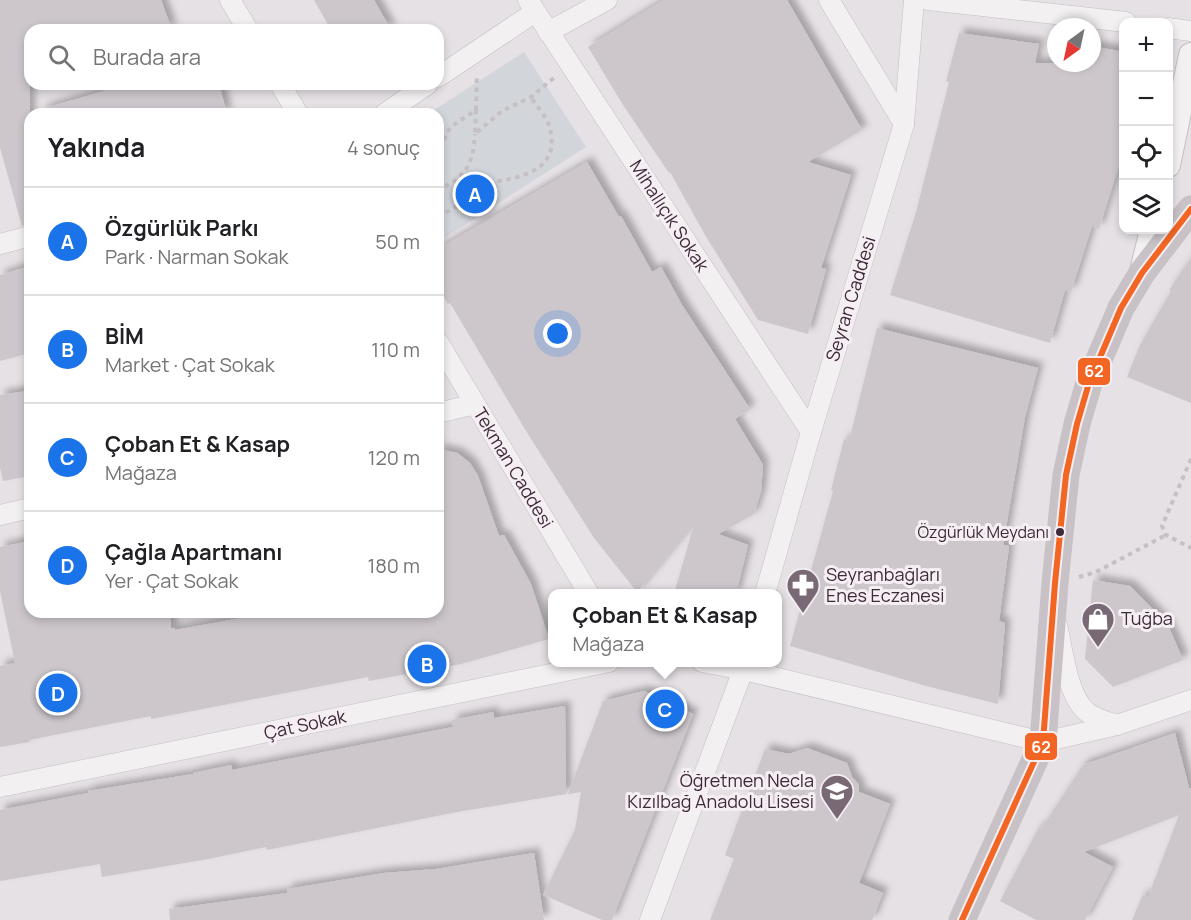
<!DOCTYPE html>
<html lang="tr">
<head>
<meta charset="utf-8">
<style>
	:root { --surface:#fff; --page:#f2f2f2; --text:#202124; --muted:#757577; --line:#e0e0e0; --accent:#1a73e8 }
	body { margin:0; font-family:Manrope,sans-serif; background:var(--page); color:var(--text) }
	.controls { position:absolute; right:18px; top:18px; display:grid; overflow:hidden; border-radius:12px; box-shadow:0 3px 9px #0003 }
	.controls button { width:54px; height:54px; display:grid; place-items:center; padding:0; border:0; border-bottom:2px solid var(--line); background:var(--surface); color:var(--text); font:30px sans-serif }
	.compass { position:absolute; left:1047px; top:18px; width:54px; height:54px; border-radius:50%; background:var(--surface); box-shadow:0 3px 9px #0003; rotate:213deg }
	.you { position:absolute; left:558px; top:334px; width:21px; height:21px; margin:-15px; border:4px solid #fff; border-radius:50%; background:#1a73e8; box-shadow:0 0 0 9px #1a73e833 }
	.badge { display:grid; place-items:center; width:39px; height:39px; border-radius:50%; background:var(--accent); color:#fff; font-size:20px; font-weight:700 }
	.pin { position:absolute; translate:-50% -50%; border:3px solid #fff; box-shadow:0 2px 6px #0006 }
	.popup { position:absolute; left:548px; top:589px; width:234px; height:78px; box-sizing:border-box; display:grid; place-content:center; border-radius:12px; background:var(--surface); filter:drop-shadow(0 2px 4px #0005); font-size:20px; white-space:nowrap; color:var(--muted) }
	.popup b { font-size:22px; color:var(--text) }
	.popup::after { content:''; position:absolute; left:50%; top:100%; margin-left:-12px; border:12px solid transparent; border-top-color:var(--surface) }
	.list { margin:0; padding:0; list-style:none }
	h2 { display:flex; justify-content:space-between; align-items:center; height:78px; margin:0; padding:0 24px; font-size:26px }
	h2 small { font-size:20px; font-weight:400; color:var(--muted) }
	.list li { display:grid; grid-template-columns:39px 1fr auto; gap:18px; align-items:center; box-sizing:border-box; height:108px; padding:0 24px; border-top:2px solid var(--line) }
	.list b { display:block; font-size:22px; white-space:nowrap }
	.list p { margin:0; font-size:20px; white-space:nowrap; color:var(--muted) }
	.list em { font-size:20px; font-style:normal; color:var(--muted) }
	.icon { flex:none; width:33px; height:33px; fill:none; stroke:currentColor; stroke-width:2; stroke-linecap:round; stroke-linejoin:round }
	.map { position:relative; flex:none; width:1191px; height:920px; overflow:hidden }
	.search { position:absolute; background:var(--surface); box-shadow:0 3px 9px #0003; left:24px; top:24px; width:420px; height:66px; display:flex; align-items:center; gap:15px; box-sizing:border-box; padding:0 21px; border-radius:18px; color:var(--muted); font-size:22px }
	.panel { position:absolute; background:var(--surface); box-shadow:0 3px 9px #0003; left:24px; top:108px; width:420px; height:510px; border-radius:18px }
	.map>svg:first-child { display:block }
	.green { fill:#d2d5da }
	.building { fill:#cdc7cc; filter:url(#shadow) }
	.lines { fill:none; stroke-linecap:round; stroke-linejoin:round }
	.minor-casing { stroke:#c4bfc3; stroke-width:21 }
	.tertiary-casing { stroke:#c4bfc3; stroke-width:26 }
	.path { stroke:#c6c0c5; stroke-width:4; stroke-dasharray:4.5 4.5; stroke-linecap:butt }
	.minor { stroke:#f3f0f2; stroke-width:20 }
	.tertiary { stroke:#f3f0f2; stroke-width:24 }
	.secondary { stroke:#c8c2c7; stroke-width:27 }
	.bus-1-casing { stroke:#f5eff4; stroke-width:10 }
	.bus-1 { stroke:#f26522; stroke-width:6 }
	.bus-dot { fill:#3e2939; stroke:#f5eff4; stroke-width:2 }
	.labels { text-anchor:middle; stroke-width:6; stroke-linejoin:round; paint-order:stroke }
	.bus-label { font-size:16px; fill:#3e2939; stroke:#f5eff4; text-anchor:end }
	.street-label { font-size:18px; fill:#3e2939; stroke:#f5eff4 }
	.poi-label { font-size:18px; fill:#3e2939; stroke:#f5eff4; text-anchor:start }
	.line-badge { stroke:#f5eff4; stroke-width:2 }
	.badge-label { font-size:16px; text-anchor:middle; font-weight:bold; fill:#fff }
</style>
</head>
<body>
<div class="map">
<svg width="1191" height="920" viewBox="0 0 1191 920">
	<defs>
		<filter id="shadow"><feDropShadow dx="5.5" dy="-5.5" stdDeviation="3" flood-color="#0004"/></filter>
	</defs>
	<rect width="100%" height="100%" fill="#e6e1e5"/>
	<polygon class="green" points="524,52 586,147 438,242 438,114 428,114"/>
	<g class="building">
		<polygon points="0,0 161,0 172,30 30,30 30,224 22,226 0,148"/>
		<polygon points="314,0 374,0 391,30 331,30"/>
		<polygon points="664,0 787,0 862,130 808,162 851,175 821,268 826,269 808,334 758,320 705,235 670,172 669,173 623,105 588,47"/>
		<polygon points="959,33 1039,44 1035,63 1092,63 1092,46 1124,52 1124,149 1099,229 1092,226 1071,292 1065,290 1050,343 890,295 916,212 949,82 946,81"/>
		<polygon points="122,84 219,84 227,114 42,114 42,109 111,89 111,87"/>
		<polygon points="587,162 619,217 621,216 652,272 661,267 682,305 750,409 735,419 763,465 761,492 754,514 718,534 748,545 736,594 674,594 695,521 637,592 594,538 526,431 450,303 448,304 438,288 438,249"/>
		<polygon points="1191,258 1191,403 1127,377 1140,345 1171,291 1169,290"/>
		<polygon points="30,266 30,353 0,361 0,275"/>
		<polygon points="877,328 1038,368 1025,417 1003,545 1009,546 999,621 1005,623 998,704 926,686 790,646 833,491 831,490 844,439 849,441"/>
		<polygon points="27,391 30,409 30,476 3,481 0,468 0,395"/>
		<polygon points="438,449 457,453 470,463 478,476 499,536 504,535 531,584 549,639 461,664 369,681 368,677 151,719 151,716 29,740 30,742 0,747 0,666 15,663 0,591 0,547 30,541 30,612 170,612 171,628 175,628 175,630 247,617 246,612 438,612"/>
		<polygon points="1093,580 1130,586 1168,625 1183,660 1113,687 1085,659"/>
		<polygon points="644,691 693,714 612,920 602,920 543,895 575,830 581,792 568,794 603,701"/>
		<polygon points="565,706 566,794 457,812 267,850 266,847 208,859 102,877 100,864 0,881 0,810 88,793 88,791 193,774 193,773 231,765 232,770 453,727 452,720 493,712 494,718"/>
		<polygon points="1175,733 1189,788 1191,788 1191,920 1132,920 1143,895 1148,897 1179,815 1084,852 1113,867 1085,920 1036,920 1000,901 1039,827 1041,829 1083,765"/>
		<polygon points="807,748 847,763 852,777 859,785 859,792 890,804 859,883 883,893 872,920 710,920 734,859 725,855 765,749 789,754"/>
		<polygon points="534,853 544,920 170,920 169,909 287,893 287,889 384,873 436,869"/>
	</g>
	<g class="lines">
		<defs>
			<g id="minor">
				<polyline points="230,0 248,30"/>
				<polyline points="528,0 811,432"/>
				<polyline points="829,0 904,124"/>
				<polyline points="928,0 1126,22"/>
				<polyline points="1168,28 1191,31"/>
				<polyline points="548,32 607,0"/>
				<polyline points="438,77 535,12"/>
				<polyline points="280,84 298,114"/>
				<polyline points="384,114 428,84"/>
				<polyline points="0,244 30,236"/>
				<polyline points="438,342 589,594"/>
				<polyline points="438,413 475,404"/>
				<polyline points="0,515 30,508"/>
				<polyline points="765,594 811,432 904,124 914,0"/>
				<path d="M 1057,625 C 1063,649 1067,696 1087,712 C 1096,719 1107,722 1117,725"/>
				<polyline points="702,662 744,670 1043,742 1117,725 1191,700"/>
				<polyline points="0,787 609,662"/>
				<polyline points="650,920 746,662"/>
			</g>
			<g id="tertiary">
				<polyline points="1168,165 1191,55"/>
				<polyline points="1142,271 1152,230"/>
			</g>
		</defs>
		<use href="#minor" class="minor-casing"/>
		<use href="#tertiary" class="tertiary-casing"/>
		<g class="path">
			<polyline points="476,110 477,74"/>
			<polyline points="438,157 446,134 452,126 476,110 475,134 502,111 531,97 555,77"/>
			<path d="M 438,202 L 440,190 C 467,174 473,165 475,134"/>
			<path d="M 438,217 L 464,202 L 485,195 L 493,182 C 527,177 562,167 549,125 C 546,116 536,106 531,97"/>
			<polyline points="1191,459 1162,526 1166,535 1191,548"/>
			<polyline points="1079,577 1096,572 1166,535"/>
		</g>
		<use href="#minor" class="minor"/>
		<use href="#tertiary" class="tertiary"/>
		<polyline class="secondary" points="962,920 1043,742 1055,583 1066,475 1077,424 1089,383 1121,308 1142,273 1191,209"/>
		<defs>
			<polyline id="bus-1" points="962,920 1043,742 1055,583 1066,475 1077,424 1089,383 1121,308 1142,273 1191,209"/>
		</defs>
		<use href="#bus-1" class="bus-1-casing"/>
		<use href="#bus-1" class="bus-1"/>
	</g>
	<defs>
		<symbol id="pharmacy-pin" viewBox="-11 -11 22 30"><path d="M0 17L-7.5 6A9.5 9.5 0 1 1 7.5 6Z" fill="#796975" stroke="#f5eff4"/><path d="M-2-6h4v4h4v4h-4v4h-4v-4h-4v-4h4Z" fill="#fff"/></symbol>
		<symbol id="shop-pin" viewBox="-11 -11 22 30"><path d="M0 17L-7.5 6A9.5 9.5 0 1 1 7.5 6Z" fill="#796975" stroke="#f5eff4"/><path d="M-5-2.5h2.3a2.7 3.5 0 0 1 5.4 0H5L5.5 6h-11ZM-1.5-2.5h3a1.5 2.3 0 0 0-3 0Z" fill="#fff"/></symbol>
		<symbol id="school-pin" viewBox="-11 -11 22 30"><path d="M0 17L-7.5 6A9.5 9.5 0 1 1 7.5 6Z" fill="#796975" stroke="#f5eff4"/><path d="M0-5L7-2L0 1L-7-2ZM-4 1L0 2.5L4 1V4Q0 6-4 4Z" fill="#fff"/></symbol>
	</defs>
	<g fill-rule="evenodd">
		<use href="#pharmacy-pin" x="784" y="566" width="38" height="52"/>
		<use href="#shop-pin" x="1079" y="600" width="38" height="52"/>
		<use href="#school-pin" x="818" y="772" width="38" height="52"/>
	</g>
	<circle class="bus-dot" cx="1060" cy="532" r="5"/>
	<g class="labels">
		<g class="bus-label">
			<text x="1049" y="538">Özgürlük Meydanı</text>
		</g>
		<g class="street-label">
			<text transform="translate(669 216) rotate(57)" y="6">Mihallıçık Sokak</text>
			<text transform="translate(851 299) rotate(-73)" y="6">Seyran Caddesi</text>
			<text transform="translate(513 468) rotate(59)" y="6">Tekman Caddesi</text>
			<text transform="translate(305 725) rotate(-12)" y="6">Çat Sokak</text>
		</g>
		<g class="poi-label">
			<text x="826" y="581">Seyranbağları<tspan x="826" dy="21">Enes Eczanesi</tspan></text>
			<text x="1121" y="625">Tuğba</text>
			<text x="814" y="787" text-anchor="end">Öğretmen Necla<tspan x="814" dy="21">Kızılbağ Anadolu Lisesi</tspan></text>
		</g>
	</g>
	<g class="line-badge">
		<rect x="1077" y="357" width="34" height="29" rx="6" fill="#f26522"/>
		<rect x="1024" y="732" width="34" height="29" rx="6" fill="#f26522"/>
	</g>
	<g class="badge-label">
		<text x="1094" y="377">62</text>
		<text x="1041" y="753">62</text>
	</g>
</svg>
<div class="controls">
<button>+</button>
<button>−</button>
<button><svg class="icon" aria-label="locate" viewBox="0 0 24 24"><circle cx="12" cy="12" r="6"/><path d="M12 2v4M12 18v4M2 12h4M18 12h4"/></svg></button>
<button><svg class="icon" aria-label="layers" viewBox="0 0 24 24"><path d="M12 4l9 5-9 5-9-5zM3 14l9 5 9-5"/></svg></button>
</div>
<svg class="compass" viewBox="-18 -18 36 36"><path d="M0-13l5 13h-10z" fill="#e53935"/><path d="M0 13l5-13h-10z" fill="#757577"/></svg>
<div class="you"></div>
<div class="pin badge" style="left:475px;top:194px">A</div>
<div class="pin badge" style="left:427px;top:664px">B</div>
<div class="pin badge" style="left:665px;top:709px">C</div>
<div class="popup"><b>Çoban Et &amp; Kasap</b>Mağaza</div>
<div class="pin badge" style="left:58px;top:693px">D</div>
<div class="search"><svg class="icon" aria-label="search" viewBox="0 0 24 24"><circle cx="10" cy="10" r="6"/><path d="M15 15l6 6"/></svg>Burada ara</div>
<section class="panel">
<h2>Yakında<small>4 sonuç</small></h2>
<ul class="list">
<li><span class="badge">A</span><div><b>Özgürlük Parkı</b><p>Park · Narman Sokak</p></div><em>50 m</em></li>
<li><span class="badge">B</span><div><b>BİM</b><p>Market · Çat Sokak</p></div><em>110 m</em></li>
<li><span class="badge">C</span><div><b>Çoban Et &amp; Kasap</b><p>Mağaza</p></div><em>120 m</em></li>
<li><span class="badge">D</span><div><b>Çağla Apartmanı</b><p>Yer · Çat Sokak</p></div><em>180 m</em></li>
</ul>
</section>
</div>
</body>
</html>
